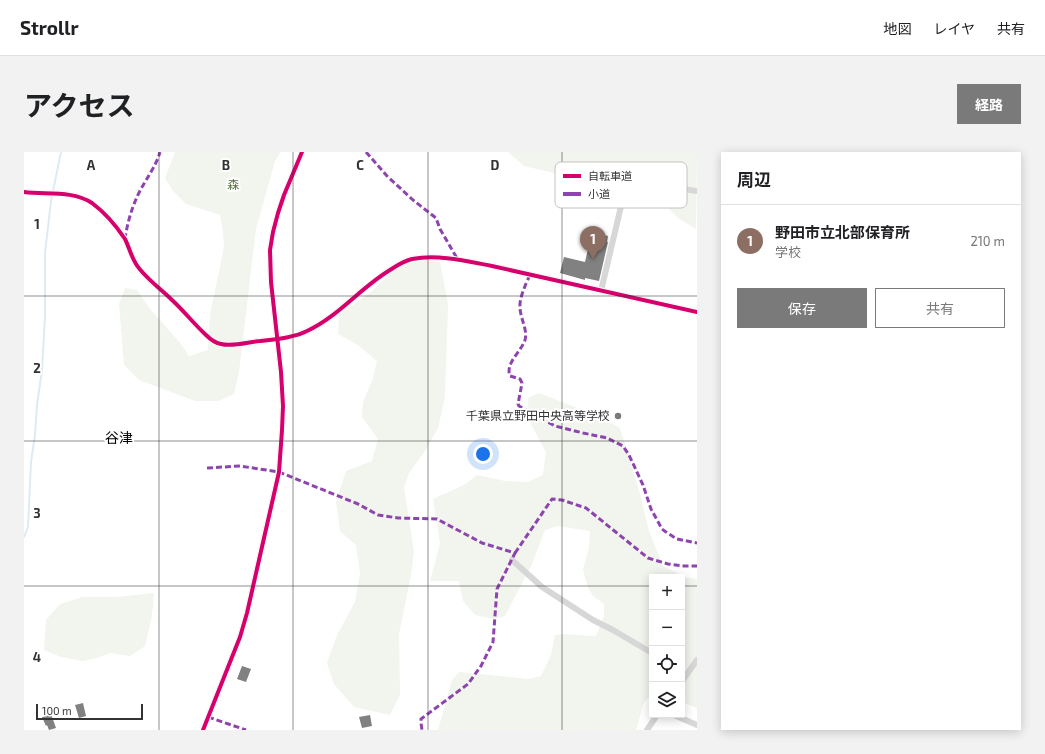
<!DOCTYPE html>
<html lang="ja">
<head>
<meta charset="utf-8">
<style>
	:root { --surface:#fff; --page:#f2f2f2; --text:#202124; --muted:#757577; --line:#e0e0e0; --accent:#7a7a7a }
	body { margin:0; font-family:"Exo 2","Noto Sans JP",sans-serif; background:var(--page); color:var(--text) }
	.controls { position:absolute; right:12px; bottom:12px; display:grid; overflow:hidden; border-radius:0px; box-shadow:0 2px 10px #0003 }
	.controls button { width:36px; height:36px; display:grid; place-items:center; padding:0; border:0; border-bottom:1px solid var(--line); background:var(--surface); color:var(--text); font:20px sans-serif }
	.scale { position:absolute; left:12px; bottom:10px; width:107px; box-sizing:border-box; padding-left:4px; border:2px solid #333; border-top:0; font-size:11px; line-height:14px; white-space:nowrap; color:#333; -webkit-text-stroke:3px #fff; paint-order:stroke }
	.you { position:absolute; left:459px; top:302px; width:14px; height:14px; margin:-10px; border:3px solid #fff; border-radius:50%; background:#1a73e8; box-shadow:0 0 0 6px #1a73e833 }
	.badge { display:grid; place-items:center; width:26px; height:26px; border-radius:50%; background:var(--accent); color:#fff; font-size:13px; font-weight:700 }
	.pin { position:absolute; translate:-50% -33px; filter:drop-shadow(0 1px 2px #0008) }
	.pin::after { content:''; position:absolute; top:21px; width:14px; height:12px; background:inherit; clip-path:polygon(0 0,100% 0,50% 100%) }
	.list { margin:0; padding:0; list-style:none }
	h2 { display:flex; justify-content:space-between; align-items:center; height:52px; margin:0; padding:0 16px; font-size:17px }
	h2 small { font-size:13px; font-weight:400; color:var(--muted) }
	.list li { display:grid; grid-template-columns:26px 1fr auto; gap:12px; align-items:center; box-sizing:border-box; height:72px; padding:0 16px; border-top:1px solid var(--line) }
	.list b { display:block; font-size:15px; white-space:nowrap }
	.list p { margin:0; font-size:13px; white-space:nowrap; color:var(--muted) }
	.list em { font-size:13px; font-style:normal; color:var(--muted) }
	.actions { display:flex; gap:8px; padding:12px 16px }
	.actions a { flex:1; padding:9px 0; border:1px solid var(--accent); border-radius:0px; text-align:center; font-size:14px; color:var(--accent) }
	.actions .main { background:var(--accent); color:#fff }
	.icon { flex:none; width:22px; height:22px; fill:none; stroke:currentColor; stroke-width:2; stroke-linecap:round; stroke-linejoin:round }
	.map { position:relative; flex:none; width:673px; height:578px; overflow:hidden; border-radius:0px }
	header { display:flex; align-items:center; gap:24px; box-sizing:border-box; height:56px; padding:0 20px; background:var(--surface); border-bottom:1px solid var(--line) }
	header strong { font-size:19px }
	nav { display:flex; gap:22px; margin-inline-start:auto; font-size:14px }
	.intro { display:flex; align-items:center; justify-content:space-between; box-sizing:border-box; height:96px; padding:0 24px }
	h1 { margin:0; font-size:28px }
	.button { padding:10px 18px; border-radius:0px; background:var(--accent); color:#fff; font-size:14px; font-weight:700 }
	main { display:flex; gap:24px; padding:0 24px }
	aside { flex:1; background:var(--surface); border-radius:0px; box-shadow:0 2px 10px #0003 }
	.map>svg:first-child { display:block }
	.green { fill:#f1f5ed }
	.lines { fill:none; stroke-linecap:round; stroke-linejoin:round }
	.stream { stroke:#ddebf3; stroke-width:2 }
	.building { fill:#818181 }
	.minor { stroke:#d7d7d7; stroke-width:6 }
	.quiet { stroke:#8e44ad; stroke-width:3; stroke-dasharray:6 3; stroke-linecap:butt }
	.cycleway-casing { stroke:#fff; stroke-width:6 }
	.cycleway { stroke:#d6006c; stroke-width:4 }
	.grid { fill:none; stroke:#333; stroke-width:1; stroke-opacity:0.55 }
	.poi-dot { fill:#7a7a7a; stroke:#fff; stroke-width:1.5 }
	.labels { text-anchor:middle; stroke-width:4; stroke-linejoin:round; paint-order:stroke }
	.park-label { font-size:12px; fill:#56703f; stroke:#fff }
	.poi-label { font-size:12px; fill:#333; stroke:#fff; text-anchor:end }
	.quarter-label { font-size:14px; fill:#000; stroke:#fff }
	.key { fill:#fff; stroke:#c2c2c2; stroke-width:1 }
	.key-label { font-size:11px; fill:#333 }
	.grid-label { font-size:13px; text-anchor:middle; font-weight:bold; fill:#333; stroke:#fff; stroke-width:4; stroke-linejoin:round; paint-order:stroke }
</style>
</head>
<body>
<header>
<strong>Strollr</strong>
<nav><a>地図</a><a>レイヤ</a><a>共有</a></nav>
</header>
<div class="intro"><h1>アクセス</h1><a class="button">経路</a></div>
<main>
<div class="map">
<svg width="673" height="578" viewBox="0 0 673 578">
	<rect width="100%" height="100%" fill="#fff"/>
	<g class="green">
		<polygon points="151,0 257,0 251,9 232,77 215,220 210,242 194,249 171,249 115,228 100,213 95,152 101,136 113,138 127,158 157,192 165,204 184,198 186,163 200,95 199,80 196,63 162,52 149,39 141,26"/>
		<polygon points="484,0 673,0 672,77 654,66 632,44 610,34 561,28 500,14"/>
		<polygon points="389,105 416,110 424,152 421,245 414,276 401,299 385,321 380,335 390,400 387,423 375,482 376,543 366,563 330,555 310,532 303,511 313,483 331,450 336,422 332,393 316,379 312,350 322,319 348,309 354,287 338,265 339,250 348,229 353,209 334,193 314,182 315,163 347,140 379,109"/>
		<path d="M 515,241 L 574,264 L 596,276 L 616,342 L 625,379 L 639,414 L 660,425 L 673,427 L 673,556 L 658,550 L 658,425 L 628,425 L 628,543 L 620,550 L 612,578 L 414,578 L 428,528 L 435,520 L 505,527 L 517,524 L 527,503 L 531,483 C 544,481 558,484 572,484 L 580,464 L 580,452 L 569,444 L 564,436 L 559,418 L 565,395 L 566,379 L 534,374 L 521,378 L 508,412 L 481,464 L 470,467 L 451,463 L 439,449 L 435,429 L 406,429 L 416,391 L 409,347 L 440,333 L 453,323 L 481,329 L 504,330 L 519,323 L 522,300 L 505,269 L 504,246 Z"/>
		<polygon points="130,441 128,464 121,494 106,504 86,501 73,506 59,509 37,505 20,498 22,468 36,452 59,445 93,445"/>
	</g>
	<g class="lines">
		<polyline class="stream" points="0,385 4,375 7,310 11,283 13,253 18,218 21,164 21,101 27,49 37,0"/>
	</g>
	<g class="building">
		<polygon points="568,80 584,84 583,90 584,90 575,129 561,126 561,128 536,121 540,105 561,110"/>
		<polygon points="218,514 227,517 222,530 213,527"/>
		<polygon points="59,551 62,564 55,566 51,553"/>
		<polygon points="27,562 32,576 25,578 23,573 22,574 18,565"/>
		<polygon points="346,563 348,574 338,576 335,565"/>
	</g>
	<g class="lines">
		<g class="minor">
			<path d="M 0,40 C 22,43 48,38 68,51 C 80,60 93,75 101,87 C 105,95 107,104 112,112 C 120,125 137,137 148,148 C 160,159 170,172 182,183 C 186,187 191,191 197,192 C 209,195 224,190 236,189 C 252,187 269,186 283,179 C 315,164 336,136 366,118 C 372,114 380,109 388,107 C 414,102 442,109 468,114 L 673,160"/>
			<polyline points="577,139 603,29 673,39"/>
			<polyline points="488,408 518,435 569,468 589,478 628,501"/>
			<polyline points="658,529 673,508"/>
			<polyline points="650,563 673,573"/>
			<polyline points="179,578 216,485 223,461 255,320 258,278 259,254 257,220 247,130 246,98 249,80 254,61 260,43 278,0"/>
			<polyline points="623,578 633,563"/>
		</g>
		<g class="quiet">
			<polyline points="342,0 363,24 389,48 412,66 416,77 434,108"/>
			<path d="M 101,87 C 103,73 107,58 113,45 C 120,29 131,17 136,0"/>
			<path d="M 506,123 C 502,131 495,147 496,155 C 496,166 504,178 501,188 C 497,200 481,211 486,224 L 496,227 L 498,231 L 494,252 L 495,254 L 531,274 L 559,281 L 583,286 L 599,294 L 605,303 L 619,333 L 627,357 L 638,377 L 642,380 L 653,387 L 673,391"/>
			<polyline points="183,316 216,314 255,320 334,352 354,363 374,366 413,367 458,391 491,401 473,437 469,490 457,514 444,532 397,567 397,571 398,578"/>
			<polyline points="491,401 528,347 538,348 562,356 624,406 644,412 660,414 673,414"/>
			<polyline points="184,565 222,578"/>
		</g>
		<defs>
			<g id="cycleway">
				<path d="M 0,40 C 22,43 48,38 68,51 C 80,60 93,75 101,87 C 105,95 107,104 112,112 C 120,125 137,137 148,148 C 160,159 170,172 182,183 C 186,187 191,191 197,192 C 209,195 224,190 236,189 C 252,187 269,186 283,179 C 315,164 336,136 366,118 C 372,114 380,109 388,107 C 414,102 442,109 468,114 L 673,160"/>
				<polyline points="179,578 216,485 223,461 255,320 258,278 259,254 257,220 247,130 246,98 249,80 254,61 260,43 278,0"/>
			</g>
		</defs>
		<use href="#cycleway" class="cycleway-casing"/>
		<use href="#cycleway" class="cycleway"/>
	</g>
	<path class="grid" d="M 135,0 L 135,578M 269,0 L 269,578M 404,0 L 404,578M 538,0 L 538,578M 0,144 L 673,144M 0,289 L 673,289M 0,434 L 628,434M 658,434 L 673,434"/>
	<circle class="poi-dot" cx="594" cy="264" r="4"/>
	<g class="labels">
		<g class="park-label">
			<text x="209" y="37">森</text>
		</g>
		<g class="poi-label">
			<text x="586" y="268">千葉県立野田中央高等学校</text>
		</g>
		<g class="quarter-label">
			<text x="95" y="291">谷津</text>
		</g>
	</g>
	<rect x="531" y="10" width="132" height="46" rx="6" class="key"/>
	<rect x="539" y="22" width="18" height="4" fill="#d6006c"/>
	<rect x="539" y="40" width="18" height="4" fill="#8e44ad"/>
	<g class="key-label">
		<text x="564" y="28">自転車道</text>
		<text x="564" y="46">小道</text>
	</g>
	<g class="grid-label">
		<text x="67" y="18">A</text>
		<text x="202" y="18">B</text>
		<text x="336" y="18">C</text>
		<text x="471" y="18">D</text>
		<text x="13" y="77">1</text>
		<text x="13" y="221">2</text>
		<text x="13" y="366">3</text>
		<text x="13" y="510">4</text>
	</g>
</svg>
<div class="controls">
<button>+</button>
<button>−</button>
<button><svg class="icon" aria-label="locate" viewBox="0 0 24 24"><circle cx="12" cy="12" r="6"/><path d="M12 2v4M12 18v4M2 12h4M18 12h4"/></svg></button>
<button><svg class="icon" aria-label="layers" viewBox="0 0 24 24"><path d="M12 4l9 5-9 5-9-5zM3 14l9 5 9-5"/></svg></button>
</div>
<div class="scale">100 m</div>
<div class="you"></div>
<div class="pin badge" style="left:569px;top:107px;background:#8d6e63">1</div>
</div>
<aside>
<h2>周辺<small></small></h2>
<ul class="list">
<li><span class="badge" style="background:#8d6e63">1</span><div><b>野田市立北部保育所</b><p>学校</p></div><em>210 m</em></li>
</ul>
<div class="actions"><a class="main">保存</a><a>共有</a></div>
</aside>
</main>
</body>
</html>
